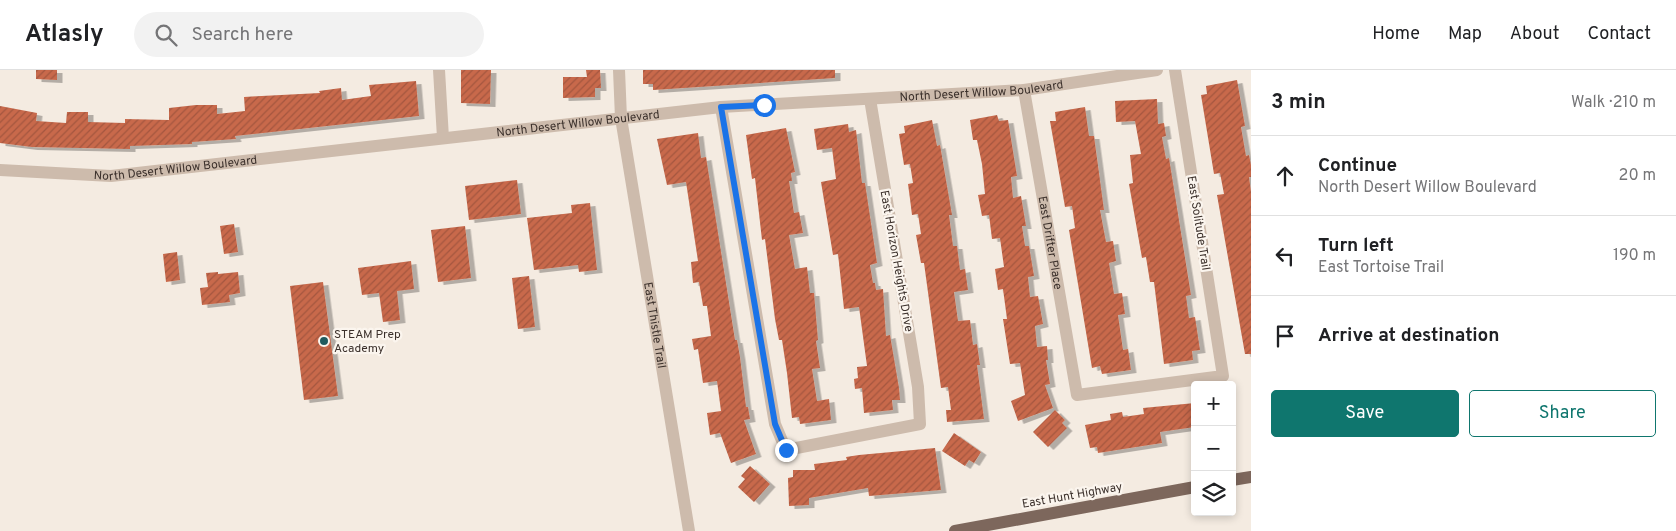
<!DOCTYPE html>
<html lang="en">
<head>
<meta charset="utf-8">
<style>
	:root { --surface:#fff; --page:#f2f2f2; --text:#202124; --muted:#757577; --line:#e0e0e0; --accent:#0f766e }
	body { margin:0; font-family:Overpass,sans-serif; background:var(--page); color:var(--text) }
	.controls { position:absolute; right:15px; bottom:15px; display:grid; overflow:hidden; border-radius:5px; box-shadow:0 2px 8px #0003 }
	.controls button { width:45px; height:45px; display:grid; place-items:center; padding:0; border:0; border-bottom:1px solid var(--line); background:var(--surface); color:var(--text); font:25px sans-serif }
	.stop { position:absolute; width:15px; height:15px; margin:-11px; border:4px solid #1a73e8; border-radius:50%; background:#fff }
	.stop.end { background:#1a73e8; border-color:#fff; box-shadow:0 1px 5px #0008 }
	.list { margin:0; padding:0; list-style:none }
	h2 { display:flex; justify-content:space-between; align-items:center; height:65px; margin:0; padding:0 20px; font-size:21px }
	h2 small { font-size:16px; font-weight:400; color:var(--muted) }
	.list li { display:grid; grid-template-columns:32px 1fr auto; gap:15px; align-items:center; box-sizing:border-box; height:80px; padding:0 20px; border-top:1px solid var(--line) }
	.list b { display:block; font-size:19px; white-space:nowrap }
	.list p { margin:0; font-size:16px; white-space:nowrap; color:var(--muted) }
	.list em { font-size:16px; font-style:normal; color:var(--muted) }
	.actions { display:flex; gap:10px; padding:15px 20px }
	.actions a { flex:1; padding:11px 0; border:1px solid var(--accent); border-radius:5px; text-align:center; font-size:18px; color:var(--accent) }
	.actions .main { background:var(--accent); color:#fff }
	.icon { flex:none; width:28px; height:28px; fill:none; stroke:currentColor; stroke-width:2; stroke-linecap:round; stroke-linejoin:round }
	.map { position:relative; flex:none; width:1251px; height:461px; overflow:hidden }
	header { display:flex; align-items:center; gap:30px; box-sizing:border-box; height:70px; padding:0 25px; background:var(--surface); border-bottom:1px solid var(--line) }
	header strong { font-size:24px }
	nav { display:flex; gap:28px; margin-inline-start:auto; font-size:18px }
	.search { width:350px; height:45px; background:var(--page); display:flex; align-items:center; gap:12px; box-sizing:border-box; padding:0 18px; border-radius:28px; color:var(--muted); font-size:19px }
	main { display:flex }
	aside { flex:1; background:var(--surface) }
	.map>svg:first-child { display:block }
	.building { fill:url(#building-hatch); filter:url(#shadow) }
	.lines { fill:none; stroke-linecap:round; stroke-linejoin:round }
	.street { stroke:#cdbbac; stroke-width:12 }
	.primary { stroke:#7d675c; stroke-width:12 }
	.route { stroke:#1a73e8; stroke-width:6 }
	.poi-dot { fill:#1f5a5e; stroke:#fbf5ee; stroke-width:2 }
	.labels { text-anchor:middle; stroke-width:4.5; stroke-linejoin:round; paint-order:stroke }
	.street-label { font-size:12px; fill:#3b302b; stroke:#fbf5ee }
	.poi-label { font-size:12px; fill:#3b302b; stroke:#fbf5ee; text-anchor:start }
</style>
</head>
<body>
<header>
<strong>Atlasly</strong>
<div class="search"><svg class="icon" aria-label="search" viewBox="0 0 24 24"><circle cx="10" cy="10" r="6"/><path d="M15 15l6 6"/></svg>Search here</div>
<nav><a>Home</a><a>Map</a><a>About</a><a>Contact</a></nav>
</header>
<main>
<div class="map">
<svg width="1251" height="461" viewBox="0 0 1251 461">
	<defs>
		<pattern id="building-hatch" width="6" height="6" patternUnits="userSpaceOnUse" patternTransform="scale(1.25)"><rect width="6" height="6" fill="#c8694b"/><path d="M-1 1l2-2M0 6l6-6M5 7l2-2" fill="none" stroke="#a4573f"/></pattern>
		<filter id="shadow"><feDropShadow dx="5.5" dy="3" stdDeviation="0" flood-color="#0004"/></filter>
	</defs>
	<rect width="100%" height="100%" fill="#f4ebe1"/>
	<g class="building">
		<polygon points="36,0 57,0 57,10 36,9"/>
		<polygon points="461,0 491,0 490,34 461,33"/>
		<polygon points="586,0 600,0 601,18 595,18 595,27 563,28 563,7 587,7"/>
		<polygon points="643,0 835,0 835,8 653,20 653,14 643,14"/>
		<polygon points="1237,10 1245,56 1241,57 1246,86 1249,85 1251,95 1251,107 1249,107 1251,122 1251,284 1245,284 1217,125 1224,124 1220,103 1214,104 1201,25 1207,24 1206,16"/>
		<polygon points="416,11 419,46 235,66 236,69 192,72 192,74 130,76 130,79 32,77 0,73 0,36 37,43 36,51 66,53 67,42 88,42 88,52 125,53 125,49 169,50 169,38 196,35 217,35 217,44 245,41 244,27 320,23 319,21 341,18 342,30 371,26 369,15"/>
		<polygon points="1157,29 1158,54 1164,53 1166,66 1162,67 1166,89 1169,88 1191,225 1186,226 1189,248 1195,247 1200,280 1192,281 1193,290 1164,294 1154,212 1150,212 1146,187 1142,188 1129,114 1133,113 1130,85 1141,84 1135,51 1116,52 1115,31"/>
		<polygon points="1085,37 1089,66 1094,66 1104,140 1100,140 1106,172 1113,171 1116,191 1109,193 1114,224 1122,223 1125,244 1118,245 1123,280 1128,279 1131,300 1102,304 1100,296 1092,298 1069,160 1075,158 1072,136 1065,137 1050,51 1056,51 1055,42"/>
		<polygon points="997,45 999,51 1008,50 1017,106 1011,107 1013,128 1021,126 1026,156 1022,156 1025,176 1029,176 1034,206 1028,207 1030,227 1038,226 1043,254 1035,256 1037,277 1047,276 1048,290 1046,290 1050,314 1045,315 1053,338 1018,351 1011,331 1025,325 1020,293 1010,294 1003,249 1007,249 1003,219 998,220 995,199 1004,197 1000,168 992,169 989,145 982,146 978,125 985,124 982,94 977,70 973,70 970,50"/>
		<polygon points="932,50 937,76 940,75 952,145 949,145 953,176 957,176 960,200 965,199 968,220 954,222 958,251 970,250 973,275 977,274 980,295 977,295 984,349 947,352 946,340 951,340 948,317 941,318 924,193 921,193 916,165 921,164 918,144 912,145 910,129 908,114 913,113 910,94 904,95 899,64 905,63 904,56"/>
		<polygon points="848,54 849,62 856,60 862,113 865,113 877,193 870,195 873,213 875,213 876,220 883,219 886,266 890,265 899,318 900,330 892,330 893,340 864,343 862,318 855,319 854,309 858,308 857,297 867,296 859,237 844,239 838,184 833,185 821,112 836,109 832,78 817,80 814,59"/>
		<polygon points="786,58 795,102 791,103 792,111 789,111 794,143 799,142 803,163 789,165 795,199 807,197 810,223 814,223 818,270 816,271 820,298 812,299 817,331 829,329 831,350 800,354 799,347 792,348 787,303 782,270 779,270 775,249 765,169 762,170 755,108 752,109 746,65"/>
		<polygon points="698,63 701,88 706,87 735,270 737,270 740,287 746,337 748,337 750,349 744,350 756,384 731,393 720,363 710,365 707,343 721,341 717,311 703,313 698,279 694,280 692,269 711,266 707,236 703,236 699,212 693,213 691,192 698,191 686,112 667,115 657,69"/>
		<polygon points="517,110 521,144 469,150 465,116"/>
		<polygon points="590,133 597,200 579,202 578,195 534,200 527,148 572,143 571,135"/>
		<polygon points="234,154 238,182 224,184 220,156"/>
		<polygon points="465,156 471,208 438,212 431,160"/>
		<polygon points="177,182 180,210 166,212 163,184"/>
		<polygon points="411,191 414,219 397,221 400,250 383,252 379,223 362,225 358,198"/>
		<polygon points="218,202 218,204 238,202 240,223 229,225 230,232 202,235 200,218 208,217 206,203"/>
		<polygon points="529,206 535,257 518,259 512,208"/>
		<polygon points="323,212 338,326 304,330 290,216"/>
		<polygon points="1195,333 1195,357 1160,362 1162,373 1098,383 1097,377 1090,378 1085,355 1111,350 1110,344 1122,342 1123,347 1144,344 1143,338"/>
		<polygon points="1055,340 1065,350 1062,353 1067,358 1048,377 1033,362"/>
		<polygon points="954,363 981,382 974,393 969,390 965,396 942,381"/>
		<polygon points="935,378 941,420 869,426 868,418 809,428 809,435 789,436 788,408 793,407 793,400 815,400 814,394 847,390 846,387 859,385"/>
		<polygon points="750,396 770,414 754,432 738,417 745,409 741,406"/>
	</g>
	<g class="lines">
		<g class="street">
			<polyline points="439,0 443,68"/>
			<path id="s1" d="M 619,0 L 621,48 L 689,461"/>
			<path id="s2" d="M 1024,20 L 1077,325 L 1223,306 L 1175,0"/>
			<polyline points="721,37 775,354 786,380 920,354 918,317 870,29"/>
			<path id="s3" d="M 0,100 L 111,106 L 721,37 L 1024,20 L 1157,0"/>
		</g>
		<g class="primary">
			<polyline points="1232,410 1251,407"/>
			<polyline points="955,461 1195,417"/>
		</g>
	</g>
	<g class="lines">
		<polyline class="route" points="764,35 721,37 775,354 786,380"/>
	</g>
	<circle class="poi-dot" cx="324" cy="271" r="5"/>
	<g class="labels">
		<g class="street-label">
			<text dy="4" stroke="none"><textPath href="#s3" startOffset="986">North Desert Willow Boulevard</textPath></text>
			<text dy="4" stroke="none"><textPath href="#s3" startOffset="581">North Desert Willow Boulevard</textPath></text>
			<text dy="4" stroke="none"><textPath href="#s3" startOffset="176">North Desert Willow Boulevard</textPath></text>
			<text transform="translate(1199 153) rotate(81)" y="4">East Solitude Trail</text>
			<text dy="4" stroke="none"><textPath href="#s2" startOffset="155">East Drifter Place</textPath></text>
			<text transform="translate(897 191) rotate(80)" y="4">East Horizon Heights Drive</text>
			<text dy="4" stroke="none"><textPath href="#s1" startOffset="258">East Thistle Trail</textPath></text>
			<text transform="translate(1072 425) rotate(-10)" y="4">East Hunt Highway</text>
		</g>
		<g class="poi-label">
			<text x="334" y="268">STEAM Prep<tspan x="334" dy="14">Academy</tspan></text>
		</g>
	</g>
</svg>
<div class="controls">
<button>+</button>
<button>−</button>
<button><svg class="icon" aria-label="layers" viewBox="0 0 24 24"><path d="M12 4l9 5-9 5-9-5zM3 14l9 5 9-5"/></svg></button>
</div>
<div class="stop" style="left:764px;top:35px"></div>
<div class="stop end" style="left:786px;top:380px"></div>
</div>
<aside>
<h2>3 min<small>Walk · 210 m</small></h2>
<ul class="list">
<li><svg class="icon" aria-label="ahead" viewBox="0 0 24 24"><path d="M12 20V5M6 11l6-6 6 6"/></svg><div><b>Continue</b><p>North Desert Willow Boulevard</p></div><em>20 m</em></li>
<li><svg class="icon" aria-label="left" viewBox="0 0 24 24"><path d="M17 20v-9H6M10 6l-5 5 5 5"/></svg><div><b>Turn left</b><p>East Tortoise Trail</p></div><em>190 m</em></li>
<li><svg class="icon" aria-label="arrive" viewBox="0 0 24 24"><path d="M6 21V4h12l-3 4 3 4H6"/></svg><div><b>Arrive at destination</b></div></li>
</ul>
<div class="actions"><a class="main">Save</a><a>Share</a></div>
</aside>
</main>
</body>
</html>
